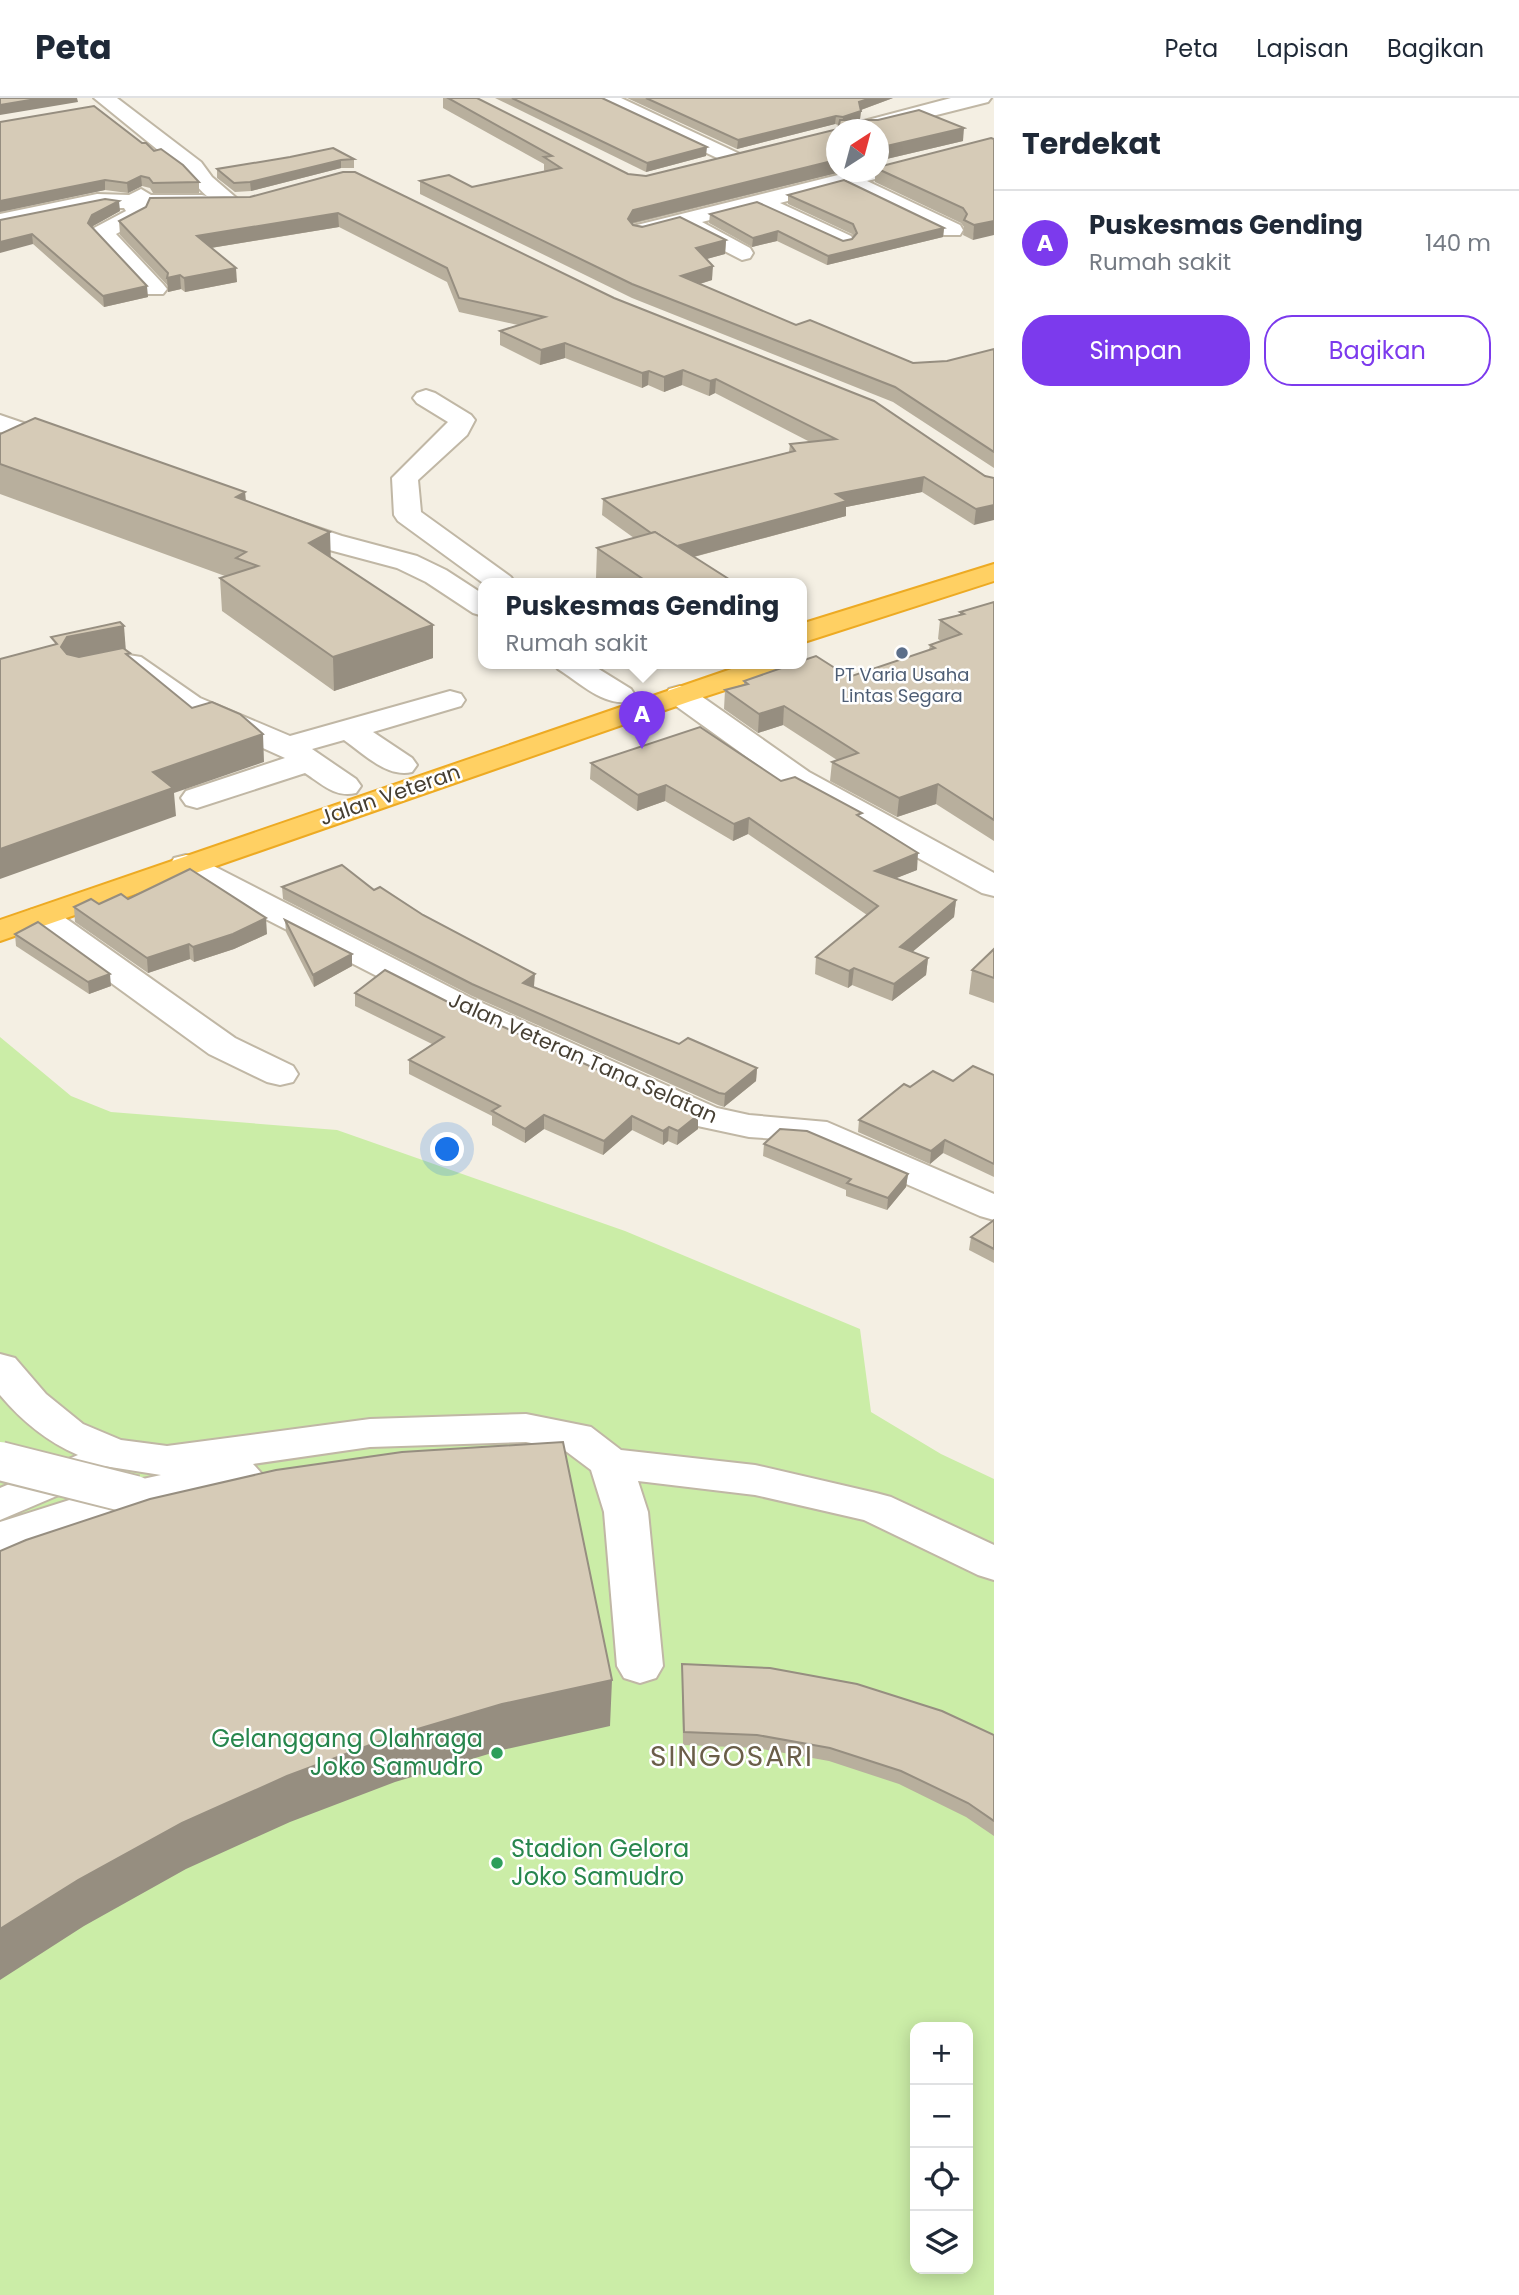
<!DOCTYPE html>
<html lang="id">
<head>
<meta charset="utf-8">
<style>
	:root { --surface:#fff; --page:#f6f6f7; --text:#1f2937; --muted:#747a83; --line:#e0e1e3; --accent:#7c3aed }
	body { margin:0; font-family:Poppins,sans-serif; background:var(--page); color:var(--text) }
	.controls { position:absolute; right:21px; bottom:21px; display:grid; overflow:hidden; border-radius:14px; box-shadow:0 4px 18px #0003 }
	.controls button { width:63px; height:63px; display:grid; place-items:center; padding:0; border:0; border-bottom:2px solid var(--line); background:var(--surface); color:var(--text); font:35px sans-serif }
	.compass { position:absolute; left:826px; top:21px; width:63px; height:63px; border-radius:50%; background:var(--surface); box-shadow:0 4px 18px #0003; rotate:36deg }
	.you { position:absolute; left:448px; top:1052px; width:24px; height:24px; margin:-18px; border:5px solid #fff; border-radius:50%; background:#1a73e8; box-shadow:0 0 0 10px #1a73e833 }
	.badge { display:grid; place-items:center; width:46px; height:46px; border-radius:50%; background:var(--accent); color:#fff; font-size:23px; font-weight:700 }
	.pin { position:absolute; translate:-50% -58px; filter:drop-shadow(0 2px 4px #0008) }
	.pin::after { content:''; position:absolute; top:37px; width:24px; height:21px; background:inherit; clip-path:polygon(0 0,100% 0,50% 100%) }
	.popup { position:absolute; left:478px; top:480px; width:329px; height:91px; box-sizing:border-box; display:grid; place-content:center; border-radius:14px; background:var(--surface); filter:drop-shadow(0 2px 5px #0005); font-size:23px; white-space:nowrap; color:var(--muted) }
	.popup b { font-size:26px; color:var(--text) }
	.popup::after { content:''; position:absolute; left:50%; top:100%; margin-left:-14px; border:14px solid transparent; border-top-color:var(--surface) }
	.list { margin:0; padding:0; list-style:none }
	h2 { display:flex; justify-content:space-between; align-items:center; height:91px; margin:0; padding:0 28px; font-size:30px }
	h2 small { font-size:23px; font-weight:400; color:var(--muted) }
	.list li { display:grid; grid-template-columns:46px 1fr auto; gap:21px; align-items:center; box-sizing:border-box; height:105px; padding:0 28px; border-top:2px solid var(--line) }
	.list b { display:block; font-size:26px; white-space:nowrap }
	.list p { margin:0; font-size:23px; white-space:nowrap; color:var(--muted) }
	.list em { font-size:23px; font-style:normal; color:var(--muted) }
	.actions { display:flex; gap:14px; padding:21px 28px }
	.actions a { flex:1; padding:16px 0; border:2px solid var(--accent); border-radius:28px; text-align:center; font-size:24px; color:var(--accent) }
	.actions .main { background:var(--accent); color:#fff }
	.icon { flex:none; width:38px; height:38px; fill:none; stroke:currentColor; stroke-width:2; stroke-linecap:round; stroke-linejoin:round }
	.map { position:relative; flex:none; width:994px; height:2197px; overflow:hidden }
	header { display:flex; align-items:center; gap:42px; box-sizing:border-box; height:98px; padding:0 35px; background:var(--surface); border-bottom:2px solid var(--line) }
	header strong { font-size:33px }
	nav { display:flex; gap:38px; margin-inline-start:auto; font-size:24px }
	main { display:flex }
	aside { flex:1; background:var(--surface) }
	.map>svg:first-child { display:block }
	.green { fill:#cbeda7; fill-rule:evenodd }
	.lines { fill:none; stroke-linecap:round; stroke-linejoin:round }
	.minor-casing { stroke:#c0b7a5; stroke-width:4 }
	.highway-casing { stroke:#edaa23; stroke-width:4 }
	.minor { fill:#fff; fill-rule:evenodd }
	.highway { fill:#ffd063; fill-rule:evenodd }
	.minor-bridge-casing { stroke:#c0b7a5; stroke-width:42; stroke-linecap:butt }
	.minor-bridge { stroke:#fff; stroke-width:38 }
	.wall { fill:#b8af9d }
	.shaded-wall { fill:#968e80 }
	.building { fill:#d6cbb7; stroke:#968e80; stroke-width:2 }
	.service-dot { fill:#5c6f8a; stroke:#fff; stroke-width:2.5 }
	.leisure-dot { fill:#2e9e5b; stroke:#fff; stroke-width:2.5 }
	.labels { text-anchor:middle; stroke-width:5; stroke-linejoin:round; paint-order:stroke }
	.far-service-label { font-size:18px; fill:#4e5e75; stroke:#fff }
	.street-label { font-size:21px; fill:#463f33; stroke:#fff }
	.near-leisure-label { font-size:24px; fill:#27864d; stroke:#fff; text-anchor:end }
	.near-quarter-label { font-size:28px; letter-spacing:2px; fill:#6a5e49; stroke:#fff }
</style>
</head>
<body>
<header>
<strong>Peta</strong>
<nav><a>Peta</a><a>Lapisan</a><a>Bagikan</a></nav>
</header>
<main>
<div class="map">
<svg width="994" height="2197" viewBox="0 0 994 2197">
	<rect width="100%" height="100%" fill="#f4efe3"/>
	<path class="green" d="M 0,939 L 71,998 L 111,1014 L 337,1032 L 625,1133 L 860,1231 L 871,1314 L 941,1356 L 994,1381 L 994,2197 L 0,2197 ZM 915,1929 L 968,1929 L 968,2171 L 915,2171 Z"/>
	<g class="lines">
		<defs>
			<g id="minor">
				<path d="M 94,0 L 117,0 L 201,64 L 212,79 L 241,104 L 238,109 C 217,114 197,89 185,74 Z"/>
				<polygon points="595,0 621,0 742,57 746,61 742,65 728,65 598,4"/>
				<polygon points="951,0 991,0 988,4 877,32 842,32 845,28"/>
				<polygon points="878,68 886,74 883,79 867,83 960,127 963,132 960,137 944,137 844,88 780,105 851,138 854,143 851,148 843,150 757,110 702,124 750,150 753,155 750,160 742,162 680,130 641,140 633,138 630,133 633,128 846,75 878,74"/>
				<polygon points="141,91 151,97 202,97 210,99 213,104 210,109 202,111 147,110 149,115 146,120 116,136 163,186 167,191 163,196 147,196 91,135 94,130 126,113 124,110 97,110 0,130 0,116 97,96 129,97"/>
				<polygon points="426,292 435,295 471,317 475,322 467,337 418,382 421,414 511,479 515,485 483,485 398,423 394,417 392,380 448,324 417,305 413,300 417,295"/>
				<polygon points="0,317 73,342 77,348 73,354 64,356 0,334"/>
				<polygon points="282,418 342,438 417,458 446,472 483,496 483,518 473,515 426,484 397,470 322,450 272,432 268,426 272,420"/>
				<path d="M 122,556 L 141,559 L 200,600 L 290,638 L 450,593 L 461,596 L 465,602 L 461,608 L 373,634 L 412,660 L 417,667 L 412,674 C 387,680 364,656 344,642 L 312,651 L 356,681 L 361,688 L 356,695 C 335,700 322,686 305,675 L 197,710 L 186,707 L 181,700 L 186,693 L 285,660 L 178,612 L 133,577 L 112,571 L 107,565 L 112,559 Z"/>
				<path d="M 553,565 L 589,565 L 631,591 L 635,597 L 631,603 C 605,610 579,584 558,571 Z"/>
				<polygon points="680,588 691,591 809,674 994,775 994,798 982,795 787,688 669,603 665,597 669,591"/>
				<polygon points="186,757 198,760 471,900 717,1010 749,1017 827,1024 994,1096 994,1122 980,1118 807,1043 749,1039 693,1027 447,914 174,774 170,767 174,760"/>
				<polygon points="42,809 54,812 235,940 293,968 298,976 293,984 280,987 267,984 209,956 30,826 25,819 30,812"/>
				<path d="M 0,1256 L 15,1260 L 46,1296 L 83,1326 L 121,1342 L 167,1348 L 370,1321 L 526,1316 L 591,1329 L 621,1352 L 755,1367 L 876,1395 L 891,1399 L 994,1447 L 994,1482 L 978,1477 L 864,1422 L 755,1397 L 638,1383 L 648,1414 L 663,1568 L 656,1580 L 640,1585 L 624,1580 L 617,1568 L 604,1414 L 591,1372 L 563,1351 L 526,1344 L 370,1349 L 253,1366 L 263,1377 L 256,1388 L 139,1411 L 0,1456 L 0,1424 L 120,1386 L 161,1377 L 104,1368 L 99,1380 L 0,1422 L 0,1390 L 78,1357 C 46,1343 22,1323 0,1297 Z"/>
			</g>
			<g id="highway">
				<polygon points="994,466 994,483 801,545 801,526"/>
				<polygon points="749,565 795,565 790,571 691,603 0,843 0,822"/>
			</g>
		</defs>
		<use href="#minor" class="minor-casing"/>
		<use href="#highway" class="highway-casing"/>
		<use href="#minor" class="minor"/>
		<use href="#highway" class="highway"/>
		<defs>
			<polyline id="minor-bridge" points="0,1363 135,1397"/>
		</defs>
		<use href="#minor-bridge" class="minor-bridge-casing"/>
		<use href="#minor-bridge" class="minor-bridge"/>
	</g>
	<g class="wall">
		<polygon points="443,0 477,0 628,76 646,78 838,31 838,27 835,26 737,51 627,0 893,0 861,12 860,21 859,22 963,43 878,63 878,32 836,32 836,74 841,74 632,126 726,142 725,156 706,161 712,182 700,186 796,227 913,265 947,263 994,251 994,370 893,304 632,200 420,96 420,83 472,89 545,74 544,72 544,66 443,10"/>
		<polygon points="495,0 602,0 706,58 646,74"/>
		<polygon points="991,40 973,142 963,137 964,129 961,125 875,84 875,74 878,74 878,69"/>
		<polygon points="142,45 154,53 199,84 199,95 153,95 150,90 142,88 128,95 105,92 0,114"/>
		<polygon points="290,59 354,61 354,70 341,70 251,93 235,94 217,80 217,71"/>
		<polygon points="343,74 614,200 985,378 974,427 922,394 846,409 846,418 694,459 735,485 603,485 596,480 597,450 634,440 602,417 603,401 789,354 790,346 810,344 715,295 709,298 682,287 664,294 648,287 642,290 565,260 540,267 500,247 500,233 518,227 459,214 447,184 339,129 211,150 237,184 185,194 181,191 168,194 168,188 120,137 119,123 250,99"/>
		<polygon points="788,97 944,130 943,139 827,167 777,143 752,149 709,125 710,116 843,143 852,141 854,139 852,136 788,106"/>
		<polygon points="120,113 93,128 92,129 148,199 104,209 33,146 0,122"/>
		<polygon points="0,336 245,394 246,403 331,460 433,560 334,593 222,513 220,480 225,478 0,396"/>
		<polygon points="994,504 994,743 936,706 897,719 830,683 832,664 837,662 783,627 758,635 724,611 725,592 744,587 744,583 849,579 929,552 930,547 941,543 938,541 940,522 960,517 960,514"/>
		<polygon points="591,665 781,683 862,720 917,772 896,780 956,802 954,819 912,854 928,860 926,877 892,903 852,887 848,890 815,876 816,859 867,817 748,736 733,743 665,703 637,713 590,681"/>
		<polygon points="282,789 374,792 534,889 679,946 757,970 756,983 724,1009 718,1007 472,898 283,801"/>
		<polygon points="128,801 267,836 234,851 194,864 190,861 148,875 75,824 74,809 99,806"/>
		<polygon points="285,822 352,868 314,889 286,834"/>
		<polygon points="15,836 111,888 89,896 16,848"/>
		<polygon points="994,851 994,905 969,896 972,872"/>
		<polygon points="355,895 698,1031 677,1047 668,1043 663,1047 632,1032 603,1057 544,1031 525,1045 492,1027 492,1018 409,976 409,962 432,946 355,908"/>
		<polygon points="994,977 994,1079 943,1055 930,1066 858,1034 859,1022 910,989"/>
		<polygon points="764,1046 908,1076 906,1089 887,1112 846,1098 846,1092 763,1058"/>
		<polygon points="994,1122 994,1165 969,1152 971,1139"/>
		<polygon points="682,1566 994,1637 994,1738 966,1719 899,1686 829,1663 756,1650 683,1647"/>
	</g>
	<g class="shaded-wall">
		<polygon points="42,0 77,0 78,4 0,17 0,7"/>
		<polygon points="871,0 893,0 858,13 859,4"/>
		<polygon points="861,13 860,21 842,27 843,19"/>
		<polygon points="836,18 835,26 737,51 738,42"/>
		<polygon points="964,30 963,43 878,63 878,50"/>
		<polygon points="707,49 706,58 646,74 647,65"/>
		<polygon points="341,62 341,70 251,93 250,84"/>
		<polygon points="836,62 836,74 841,74 632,125 628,134 628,121 633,112"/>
		<polygon points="141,78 142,88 128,95 127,85"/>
		<polygon points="105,82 105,92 0,114 0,103"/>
		<polygon points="119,103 120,113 93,128 88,135 88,125 92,117"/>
		<polygon points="338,115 339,129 198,152 197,138"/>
		<polygon points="994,123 994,137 973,142 974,127"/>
		<polygon points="944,130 943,139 827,167 828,158"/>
		<polygon points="778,133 777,143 752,149 753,140"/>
		<polygon points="32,136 33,146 0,155 0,144"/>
		<polygon points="726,142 725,156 696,164 696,150"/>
		<polygon points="713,168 712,182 680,192 681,178"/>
		<polygon points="236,170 237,184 185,194 184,180"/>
		<polygon points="180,177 181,191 168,194 167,180"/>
		<polygon points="147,188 148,199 104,209 103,198"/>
		<polygon points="565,245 565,260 540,267 541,252"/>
		<polygon points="683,272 682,287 664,294 664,279"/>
		<polygon points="649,273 648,287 642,290 642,275"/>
		<polygon points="716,281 715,295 709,298 710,283"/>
		<polygon points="924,379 922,394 846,409 846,418 670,465 671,449 836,396"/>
		<polygon points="245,394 247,426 236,399"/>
		<polygon points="994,407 994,422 974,427 976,411"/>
		<polygon points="330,434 331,466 309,445"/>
		<polygon points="433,527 433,560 334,593 333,559"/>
		<polygon points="124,528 126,554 69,565 61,549 67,539"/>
		<polygon points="784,608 783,627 758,635 759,616"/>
		<polygon points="263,636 264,664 174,695 176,718 0,781 0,751 153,674"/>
		<polygon points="938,686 936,706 897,719 899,700"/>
		<polygon points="666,687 665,703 637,713 638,697"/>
		<polygon points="749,720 748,736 733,743 734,726"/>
		<polygon points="918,755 917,772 874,789 875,773"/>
		<polygon points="956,802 954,819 898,866 900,849"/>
		<polygon points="266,820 267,836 234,851 194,864 193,849"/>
		<polygon points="189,846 190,861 148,875 147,860"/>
		<polygon points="352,856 352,868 314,889 313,877"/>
		<polygon points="928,860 926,877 892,903 894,886"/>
		<polygon points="854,870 852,887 848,890 849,873"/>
		<polygon points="110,876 111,888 89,896 88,884"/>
		<polygon points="535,876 534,888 523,897 523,885"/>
		<polygon points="757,970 756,983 724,1009 725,996"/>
		<polygon points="544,1017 544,1031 525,1045 525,1031"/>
		<polygon points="698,1017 698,1031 677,1047 678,1033"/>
		<polygon points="632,1018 632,1032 603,1057 604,1043"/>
		<polygon points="669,1029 668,1043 663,1047 663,1033"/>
		<polygon points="945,1042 943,1055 930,1066 931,1053"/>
		<polygon points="908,1076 906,1089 887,1112 888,1100"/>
		<polygon points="612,1582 610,1628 502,1652 395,1684 290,1724 186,1771 84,1828 0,1882 0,1831 78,1782 182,1725 287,1678 394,1638 502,1606"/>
	</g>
	<g class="building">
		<polygon points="0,0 42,0 0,7"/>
		<polygon points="448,0 477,0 628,76 646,78 838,31 840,22 878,22 919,12 964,30 878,50 878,32 836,32 836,62 633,112 628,121 633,127 642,129 680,119 726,142 696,150 713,168 681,178 796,227 810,222 913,265 947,263 994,251 994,354 895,289 632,186 420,83 449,77 472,89 561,70 544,59 552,58"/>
		<polygon points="512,0 602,0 707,49 647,65"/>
		<polygon points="646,0 871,0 859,4 861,13 843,19 836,18 738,42"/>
		<polygon points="94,8 142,45 146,45 154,53 161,51 183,67 199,84 153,85 149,80 141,78 127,85 105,82 0,103 0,24"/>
		<polygon points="991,40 994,41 994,123 974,127 964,122 967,116 963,110 878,71 878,69"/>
		<polygon points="333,50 354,61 341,62 250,84 234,85 217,71 290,59"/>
		<polygon points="343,74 355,74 614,200 874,303 985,378 994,380 994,407 976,411 924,379 836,396 847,403 677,448 655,434 651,435 603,401 795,353 790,346 836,341 716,281 710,283 683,272 664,279 649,273 642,275 565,245 541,252 500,233 545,219 459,200 447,170 338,115 197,138 236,170 184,180 180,177 167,180 168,175 119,123 146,109 150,100 250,99"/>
		<polygon points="844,82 944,130 828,158 778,133 753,140 710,116 757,104 843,143 852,141 857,135 853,126 788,97"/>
		<polygon points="105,101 119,103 92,117 88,125 147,188 103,198 32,136 0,144 0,122"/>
		<polygon points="35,320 245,394 236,399 330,434 309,445 433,527 333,559 220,480 258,468 236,460 246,454 0,366 0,336"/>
		<polygon points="655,434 735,485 649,485 597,450"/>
		<polygon points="994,504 994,722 938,686 899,700 832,664 858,655 784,608 759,616 725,592 748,586 744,583 796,565 801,565 801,563 816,558 849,579 935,550 930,547 961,536 940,522 964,516 960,514"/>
		<polygon points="120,524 124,528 67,539 61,549 67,556 79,559 123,550 130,555 126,556 192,610 212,604 240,616 263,636 153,674 173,690 0,751 0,561 57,546 51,539"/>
		<polygon points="700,629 781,683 795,679 862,715 857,717 918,755 875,773 956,802 900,849 928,860 894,886 854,870 849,873 816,859 878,808 749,720 734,726 666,687 638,697 591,665"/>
		<polygon points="342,767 374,792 380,789 423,817 535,876 523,885 679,946 688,940 757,970 725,996 719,995 472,886 282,789"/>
		<polygon points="190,771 266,820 233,836 193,849 189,846 147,860 74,809 91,801 99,806 121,796 128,801"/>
		<polygon points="285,822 352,856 313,877"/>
		<polygon points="38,824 110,876 88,884 15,836"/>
		<polygon points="994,851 994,880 972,872"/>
		<polygon points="385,872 446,903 698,1017 678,1033 669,1029 663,1033 632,1018 604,1043 544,1017 525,1031 492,1013 500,1008 409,962 444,939 355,895"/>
		<polygon points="973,968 994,977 994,1066 945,1042 931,1053 859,1022 904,986 910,989 933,973 953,983"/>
		<polygon points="780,1031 807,1033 908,1076 888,1100 847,1085 851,1081 764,1046"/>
		<polygon points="994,1122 994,1151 971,1139"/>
		<polygon points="563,1344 612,1582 502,1606 394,1638 287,1678 182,1725 78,1782 0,1831 0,1453 26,1442 150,1401 276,1372 402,1354"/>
		<polygon points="682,1566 770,1570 857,1586 942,1613 994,1637 994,1723 968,1705 901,1673 830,1650 757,1637 684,1634"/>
	</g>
	<circle class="service-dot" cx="902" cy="555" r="7"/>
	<g class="leisure-dot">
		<circle cx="497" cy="1655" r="7"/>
		<circle cx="497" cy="1765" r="7"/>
	</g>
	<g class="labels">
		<g class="far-service-label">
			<text x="902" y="583">PT Varia Usaha<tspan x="902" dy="21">Lintas Segara</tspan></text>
		</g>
		<g class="street-label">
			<text transform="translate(390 697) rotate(-19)" y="7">Jalan Veteran</text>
			<text transform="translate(583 960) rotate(24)" y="7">Jalan Veteran Tana Selatan</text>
		</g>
		<g class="near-leisure-label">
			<text x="483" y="1649">Gelanggang Olahraga<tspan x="483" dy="28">Joko Samudro</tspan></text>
			<text x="511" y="1759" text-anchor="start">Stadion Gelora<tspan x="511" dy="28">Joko Samudro</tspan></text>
		</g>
		<g class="near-quarter-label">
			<text x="732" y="1668">SINGOSARI</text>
		</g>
	</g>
</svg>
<div class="controls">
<button>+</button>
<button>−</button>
<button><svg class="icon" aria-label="locate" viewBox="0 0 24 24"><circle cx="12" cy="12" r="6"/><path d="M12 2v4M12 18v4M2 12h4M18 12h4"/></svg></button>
<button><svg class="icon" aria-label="layers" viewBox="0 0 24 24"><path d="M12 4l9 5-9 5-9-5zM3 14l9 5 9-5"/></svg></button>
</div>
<svg class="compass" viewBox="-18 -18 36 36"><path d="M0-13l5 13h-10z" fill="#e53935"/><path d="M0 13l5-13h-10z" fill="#747a83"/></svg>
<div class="you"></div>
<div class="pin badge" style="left:642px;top:651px">A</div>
<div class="popup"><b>Puskesmas Gending</b>Rumah sakit</div>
</div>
<aside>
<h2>Terdekat<small></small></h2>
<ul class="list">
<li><span class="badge">A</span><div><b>Puskesmas Gending</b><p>Rumah sakit</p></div><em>140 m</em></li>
</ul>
<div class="actions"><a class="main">Simpan</a><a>Bagikan</a></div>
</aside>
</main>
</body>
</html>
